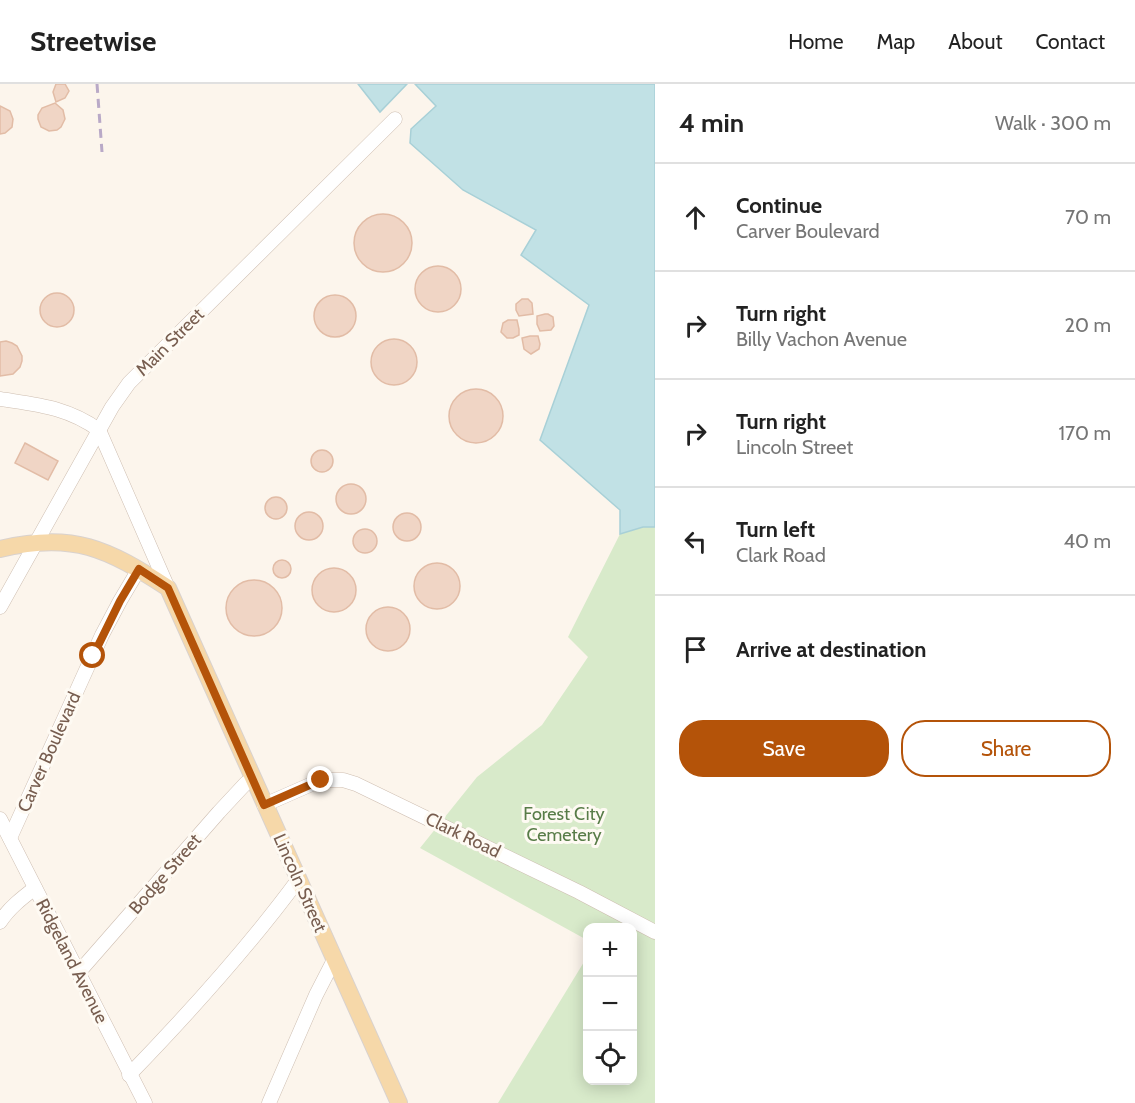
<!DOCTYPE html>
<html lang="en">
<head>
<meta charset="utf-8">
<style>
	:root { --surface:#fff; --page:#f2f2f2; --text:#222; --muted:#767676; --line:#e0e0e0; --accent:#b45309 }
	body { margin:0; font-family:Cabin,sans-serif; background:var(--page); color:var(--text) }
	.controls { position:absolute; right:18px; bottom:18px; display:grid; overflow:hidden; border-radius:12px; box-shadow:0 3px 15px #0003 }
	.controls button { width:54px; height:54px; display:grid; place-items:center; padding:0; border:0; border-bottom:2px solid var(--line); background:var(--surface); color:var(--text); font:30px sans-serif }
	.stop { position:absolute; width:18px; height:18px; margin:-14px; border:4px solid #b45309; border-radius:50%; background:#fff }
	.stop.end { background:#b45309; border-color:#fff; box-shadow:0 2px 6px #0008 }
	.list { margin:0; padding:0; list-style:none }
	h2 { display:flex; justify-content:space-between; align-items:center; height:78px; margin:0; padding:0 24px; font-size:26px }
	h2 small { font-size:20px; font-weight:400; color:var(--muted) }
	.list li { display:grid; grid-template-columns:39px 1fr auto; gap:18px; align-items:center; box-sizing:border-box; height:108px; padding:0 24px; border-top:2px solid var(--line) }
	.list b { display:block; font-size:22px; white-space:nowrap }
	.list p { margin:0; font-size:20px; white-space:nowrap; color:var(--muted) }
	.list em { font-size:20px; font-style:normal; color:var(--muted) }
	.actions { display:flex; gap:12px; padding:18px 24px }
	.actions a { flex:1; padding:14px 0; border:2px solid var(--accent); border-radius:24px; text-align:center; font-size:21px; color:var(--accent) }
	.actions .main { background:var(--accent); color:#fff }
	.icon { flex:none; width:33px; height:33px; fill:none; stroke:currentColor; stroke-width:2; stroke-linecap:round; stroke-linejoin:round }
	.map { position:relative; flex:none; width:655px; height:1019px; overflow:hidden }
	header { display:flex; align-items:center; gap:36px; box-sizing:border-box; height:84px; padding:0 30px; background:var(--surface); border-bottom:2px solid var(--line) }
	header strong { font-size:28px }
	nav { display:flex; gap:33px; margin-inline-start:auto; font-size:21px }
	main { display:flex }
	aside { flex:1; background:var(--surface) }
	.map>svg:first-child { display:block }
	.green { fill:#d8eaca }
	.water { fill:#c1e1e5; stroke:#a8d0d7; stroke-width:1.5 }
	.building { fill:#f0d5c5; stroke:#e2bca6; stroke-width:1.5 }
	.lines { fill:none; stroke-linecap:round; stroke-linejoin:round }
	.minor-casing { stroke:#cebeb1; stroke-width:15 }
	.major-casing { stroke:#d9d2ce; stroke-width:18 }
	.minor { stroke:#fff; stroke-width:14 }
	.major { stroke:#f6d8a9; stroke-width:16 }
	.rail { stroke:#b9a9c7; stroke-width:3; stroke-dasharray:9 6; stroke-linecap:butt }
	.route { stroke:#b45309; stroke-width:8 }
	.labels { text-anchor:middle; stroke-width:6; stroke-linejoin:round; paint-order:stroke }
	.street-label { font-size:18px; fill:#775d4f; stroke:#fefaf3 }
	.park-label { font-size:18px; fill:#587c48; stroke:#fefaf3 }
</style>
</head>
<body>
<header>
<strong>Streetwise</strong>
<nav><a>Home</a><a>Map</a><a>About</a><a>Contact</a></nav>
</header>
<main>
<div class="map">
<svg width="655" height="1019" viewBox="0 0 655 1019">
	<rect width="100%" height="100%" fill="#fcf5ec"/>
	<polygon class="green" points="415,0 655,138 655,1019 498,1019 587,873 588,996 632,996 632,844 588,844 587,856 420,764 477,693 542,641 588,573 568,553 620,450 620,426 540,356 589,221 521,171 536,146 463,106 410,59 411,45 436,22"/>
	<g class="water">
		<polygon points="358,0 407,0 380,28"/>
		<polygon points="415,0 655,0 655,443 643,443 620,450 620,426 540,356 589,221 521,171 536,146 463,106 410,59 411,45 436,22"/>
	</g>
	<g class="building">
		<polygon points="56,0 65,0 69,7 65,14 56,18 53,8"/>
		<polygon points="55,19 63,26 65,35 61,43 57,46 49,47 41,43 38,35 38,31 42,24"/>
		<polygon points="0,22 10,27 13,35 12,43 5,49 0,50"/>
		<circle cx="383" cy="159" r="29"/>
		<circle cx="438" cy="205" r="23"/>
		<circle cx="57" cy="226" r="17"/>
		<circle cx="335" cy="232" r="21"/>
		<polygon points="522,215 528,215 532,219 533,230 519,232 516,226 516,220"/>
		<polygon points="545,230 548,230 553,233 554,242 551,246 540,247 537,240 537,232"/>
		<polygon points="508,236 517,236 519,245 519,251 513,254 507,254 501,248 503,239"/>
		<polygon points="530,252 538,252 540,260 539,265 531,270 524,265 522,254"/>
		<circle cx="394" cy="278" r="23"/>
		<polygon points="6,257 12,259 17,262 22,272 22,277 20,283 13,290 0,292 0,258"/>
		<circle cx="476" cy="332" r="27"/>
		<polygon points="25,359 58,377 48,396 15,379"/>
		<circle cx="322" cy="377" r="11"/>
		<circle cx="351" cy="415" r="15"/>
		<circle cx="276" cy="424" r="11"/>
		<circle cx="309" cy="442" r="14"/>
		<circle cx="407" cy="443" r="14"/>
		<circle cx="365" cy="457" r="12"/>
		<circle cx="282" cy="485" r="9"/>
		<circle cx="437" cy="502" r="23"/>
		<circle cx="334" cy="506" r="22"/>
		<circle cx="254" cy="524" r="28"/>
		<circle cx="388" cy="545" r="22"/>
	</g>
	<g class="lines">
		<defs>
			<g id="minor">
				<path d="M 0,315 C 38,321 67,323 99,346 L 168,504"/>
				<polyline points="0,523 112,323 129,299 395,35"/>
				<polyline points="264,721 321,696 343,696 356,700 579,808 655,848"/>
				<polyline points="0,735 145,1019"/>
				<polyline points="10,754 102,551 120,517 139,485"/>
				<path d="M 0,838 C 9,824 22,814 35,804"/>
				<polyline points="79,888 219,728 246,699 253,695"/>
				<path d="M 129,991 C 189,929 247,865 298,796"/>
				<polyline points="269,1019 316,911 334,876"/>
			</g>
			<path id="major" d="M 0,465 C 73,447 108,465 168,504 L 399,1019"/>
		</defs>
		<use href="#minor" class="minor-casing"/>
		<use href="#major" class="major-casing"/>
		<use href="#minor" class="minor"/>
		<use href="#major" class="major"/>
		<polyline class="rail" points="97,0 102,68"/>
	</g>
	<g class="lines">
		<polyline class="route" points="93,572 120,517 139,485 168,504 264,721 321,696"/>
	</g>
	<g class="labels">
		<g class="street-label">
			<text transform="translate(170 258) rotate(-45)" y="6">Main Street</text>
			<text transform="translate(49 668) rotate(-66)" y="6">Carver Boulevard</text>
			<text transform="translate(463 751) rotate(26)" y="6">Clark Road</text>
			<text transform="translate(165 790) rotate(-49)" y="6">Bodge Street</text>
			<text transform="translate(300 799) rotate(66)" y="6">Lincoln Street</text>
			<text transform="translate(72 877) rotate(63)" y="6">Ridgeland Avenue</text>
		</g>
		<g class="park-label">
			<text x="564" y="736">Forest City<tspan x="564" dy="21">Cemetery</tspan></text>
		</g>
	</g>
</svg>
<div class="controls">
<button>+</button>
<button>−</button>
<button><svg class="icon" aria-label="locate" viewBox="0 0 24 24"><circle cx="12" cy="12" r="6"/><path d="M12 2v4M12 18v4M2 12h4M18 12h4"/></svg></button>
</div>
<div class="stop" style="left:93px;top:572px"></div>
<div class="stop end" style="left:321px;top:696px"></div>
</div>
<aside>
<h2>4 min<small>Walk · 300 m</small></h2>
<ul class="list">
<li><svg class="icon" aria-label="ahead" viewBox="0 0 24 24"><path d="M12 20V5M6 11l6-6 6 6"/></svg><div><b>Continue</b><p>Carver Boulevard</p></div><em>70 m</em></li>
<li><svg class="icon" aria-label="right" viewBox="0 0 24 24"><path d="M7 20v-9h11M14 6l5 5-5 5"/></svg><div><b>Turn right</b><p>Billy Vachon Avenue</p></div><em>20 m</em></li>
<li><svg class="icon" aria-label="right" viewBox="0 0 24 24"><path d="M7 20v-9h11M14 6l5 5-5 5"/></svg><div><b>Turn right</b><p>Lincoln Street</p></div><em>170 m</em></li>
<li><svg class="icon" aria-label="left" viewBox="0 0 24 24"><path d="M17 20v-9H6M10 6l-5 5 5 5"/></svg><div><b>Turn left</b><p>Clark Road</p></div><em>40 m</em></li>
<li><svg class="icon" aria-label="arrive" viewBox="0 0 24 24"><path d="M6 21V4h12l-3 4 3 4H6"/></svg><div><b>Arrive at destination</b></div></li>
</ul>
<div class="actions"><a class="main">Save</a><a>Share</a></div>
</aside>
</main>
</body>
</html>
